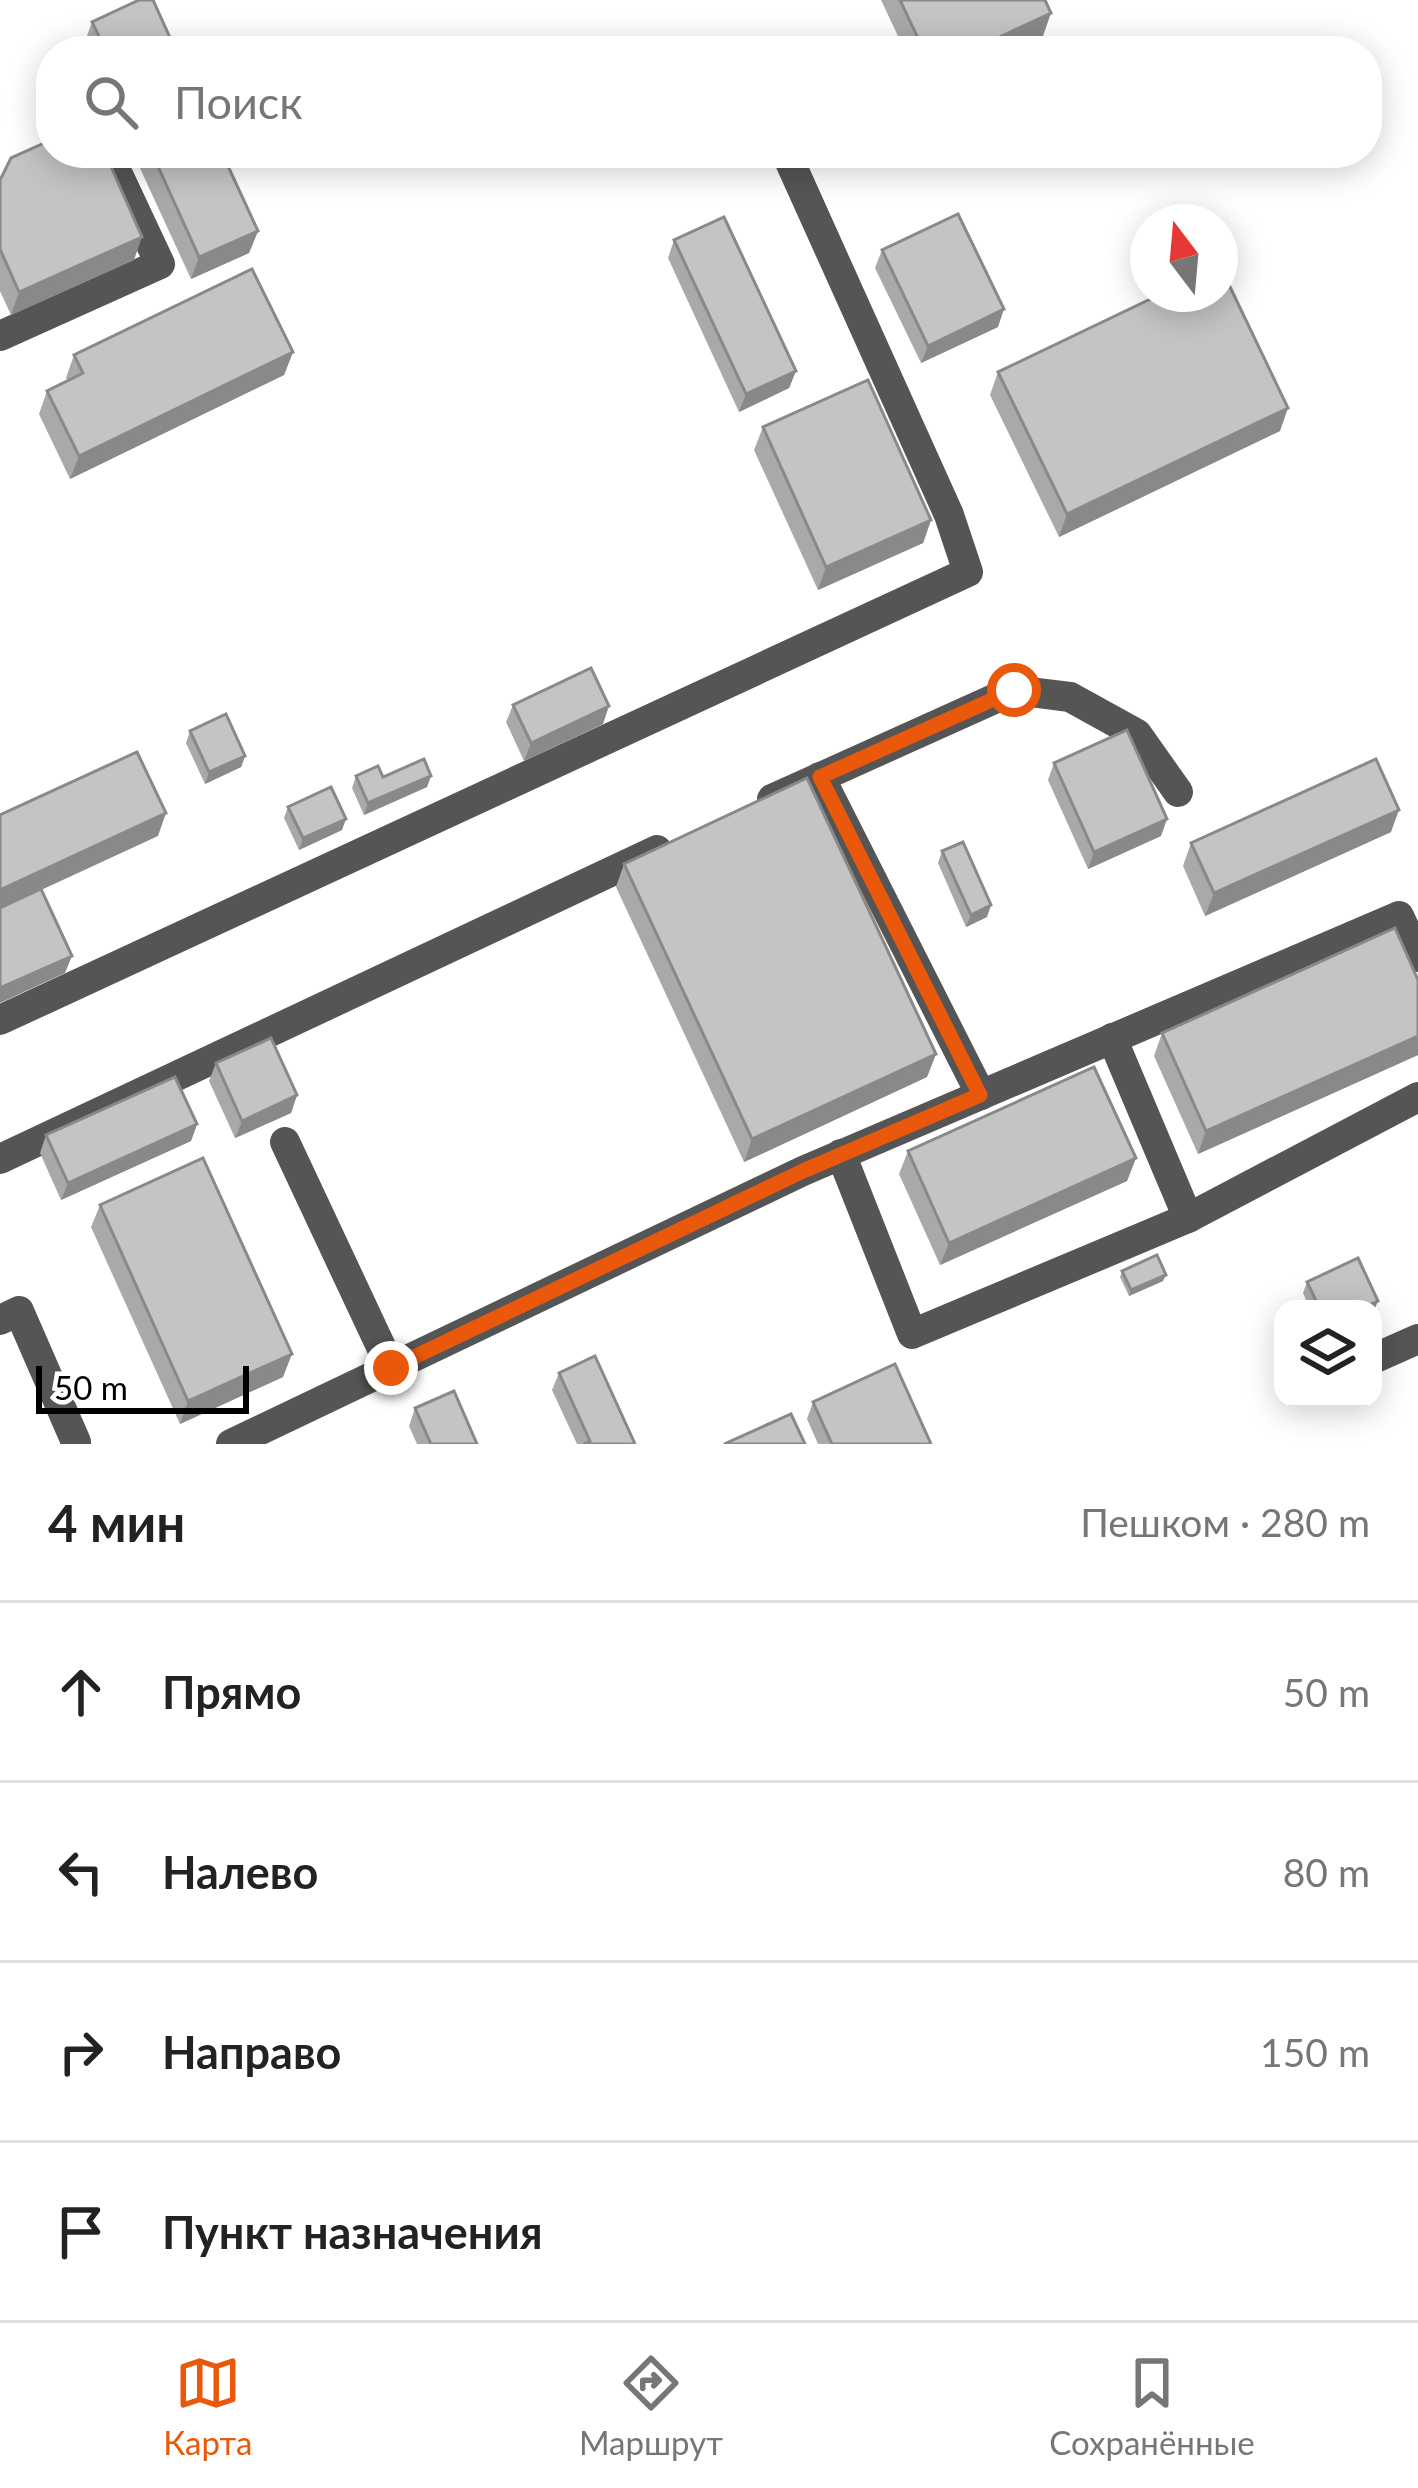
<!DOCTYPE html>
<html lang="ru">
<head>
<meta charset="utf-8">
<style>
	:root { --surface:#fff; --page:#f6f6f6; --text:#222; --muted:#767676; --line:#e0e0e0; --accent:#ea580c }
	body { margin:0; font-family:Lato,sans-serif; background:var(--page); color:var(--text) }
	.controls { position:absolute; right:36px; bottom:36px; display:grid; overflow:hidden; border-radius:24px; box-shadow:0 6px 30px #0003 }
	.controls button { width:108px; height:108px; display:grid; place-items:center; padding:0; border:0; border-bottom:3px solid var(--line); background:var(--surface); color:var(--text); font:60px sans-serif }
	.compass { position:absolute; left:1130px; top:204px; width:108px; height:108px; border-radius:50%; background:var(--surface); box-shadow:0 6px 30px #0003; rotate:344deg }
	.scale { position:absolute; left:36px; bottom:30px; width:213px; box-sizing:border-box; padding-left:12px; border:6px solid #000; border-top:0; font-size:33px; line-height:42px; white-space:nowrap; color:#000; -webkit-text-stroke:9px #fff; paint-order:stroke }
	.stop { position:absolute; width:36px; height:36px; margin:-27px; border:9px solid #ea580c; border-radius:50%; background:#fff }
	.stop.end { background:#ea580c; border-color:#fff; box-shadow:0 3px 12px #0008 }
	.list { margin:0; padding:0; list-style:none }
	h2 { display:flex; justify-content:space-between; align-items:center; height:156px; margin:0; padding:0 48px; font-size:51px }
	h2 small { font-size:39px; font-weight:400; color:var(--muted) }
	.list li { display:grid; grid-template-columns:78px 1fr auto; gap:36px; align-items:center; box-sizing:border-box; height:180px; padding:0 48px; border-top:3px solid var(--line) }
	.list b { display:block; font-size:45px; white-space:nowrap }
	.list em { font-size:39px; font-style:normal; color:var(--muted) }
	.icon { flex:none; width:66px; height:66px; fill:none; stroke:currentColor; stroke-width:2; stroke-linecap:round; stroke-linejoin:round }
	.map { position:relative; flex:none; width:1418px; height:1444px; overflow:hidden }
	.search { position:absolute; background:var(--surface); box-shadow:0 6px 30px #0003; left:36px; right:36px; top:36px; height:132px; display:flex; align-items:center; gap:30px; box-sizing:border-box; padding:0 42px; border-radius:48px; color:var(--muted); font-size:45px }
	.sheet { height:876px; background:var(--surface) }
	nav { display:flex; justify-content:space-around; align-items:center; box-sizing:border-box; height:168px; border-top:3px solid var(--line); background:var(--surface); font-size:33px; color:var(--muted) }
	nav a { display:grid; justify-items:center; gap:6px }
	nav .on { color:var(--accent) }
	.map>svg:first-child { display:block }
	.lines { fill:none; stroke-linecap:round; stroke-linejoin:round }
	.minor { stroke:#555; stroke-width:30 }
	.wall { fill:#a9a9a9 }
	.shaded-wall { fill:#898989 }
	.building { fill:#c4c4c4; stroke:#898989; stroke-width:3 }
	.route { stroke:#ea580c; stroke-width:15 }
</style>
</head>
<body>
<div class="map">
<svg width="1418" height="1444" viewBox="0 0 1418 1444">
	<rect width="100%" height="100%" fill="#fff"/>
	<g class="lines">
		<g class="minor">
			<polyline points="0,336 160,264 108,153"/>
			<polyline points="820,777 981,1095"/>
			<polyline points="772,799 1014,690 1070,697 1137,734 1178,792"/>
			<polyline points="0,1020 968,572 949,515 786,153"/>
			<polyline points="1112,1038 1188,1218"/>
			<polyline points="285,1142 391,1368"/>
			<polyline points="841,1154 912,1334 1188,1218 1418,1097"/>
			<polyline points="0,1159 657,850"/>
			<polyline points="0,1320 19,1311 76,1442"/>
			<polyline points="1373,1359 1418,1339"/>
			<polyline points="231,1444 803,1171 1399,916 1418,957"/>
		</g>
	</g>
	<g class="wall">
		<polygon points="881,0 1045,0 1043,36 1011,51 905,51"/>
		<polygon points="92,22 176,51 87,51 84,44"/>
		<polygon points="133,153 222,153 258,231 249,253 191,279"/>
		<polygon points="0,180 134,260 11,315 0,291"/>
		<polygon points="674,240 796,371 789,388 739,412 668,258"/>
		<polygon points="882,250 998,327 921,363 875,268"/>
		<polygon points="293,352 284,375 70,479 39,414 47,391 68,381 66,378 74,355"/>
		<polygon points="998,372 1280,431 1059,537 990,395"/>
		<polygon points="763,427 931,520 923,543 818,590 754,450"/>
		<polygon points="513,705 603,724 524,761 506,722"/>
		<polygon points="190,731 245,756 241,767 205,784 186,743"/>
		<polygon points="1054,763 1161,836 1088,869 1048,780"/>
		<polygon points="356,776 383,777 431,776 427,787 364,815 352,788"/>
		<polygon points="288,807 342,830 299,850 284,818"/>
		<polygon points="1391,832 1205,916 1183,866 1191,843"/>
		<polygon points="942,851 987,917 966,927 938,863"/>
		<polygon points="624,864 936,1054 927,1077 744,1162 616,887"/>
		<polygon points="1418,980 1418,1055 1198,1154 1154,1056 1162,1033"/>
		<polygon points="216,1063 297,1095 291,1113 235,1138 209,1081"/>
		<polygon points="197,1124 191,1141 61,1200 40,1153 46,1135"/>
		<polygon points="908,1151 1136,1158 1127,1181 940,1265 899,1174"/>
		<polygon points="100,1205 283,1377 180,1424 91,1227"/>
		<polygon points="1122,1271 1163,1281 1129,1296 1120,1277"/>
		<polygon points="1307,1282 1373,1309 1310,1309 1303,1293"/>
		<polygon points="559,1373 635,1444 577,1444 552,1390"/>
		<polygon points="813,1402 931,1444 818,1444 807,1419"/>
		<polygon points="415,1408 477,1444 417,1444 409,1426"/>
	</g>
	<g class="shaded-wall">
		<polygon points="1051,13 1043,36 1011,51 970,51"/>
		<polygon points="258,231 249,253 191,279 199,257"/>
		<polygon points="142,237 134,260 11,315 19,292"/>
		<polygon points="1004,309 998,327 921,363 928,346"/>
		<polygon points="293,352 284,375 70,479 79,456"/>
		<polygon points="796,371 789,388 739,412 746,394"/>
		<polygon points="1288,408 1280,431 1059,537 1067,514"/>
		<polygon points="931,520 923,543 818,590 826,567"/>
		<polygon points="609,706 603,724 524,761 531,743"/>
		<polygon points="245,756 241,767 205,784 209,772"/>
		<polygon points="431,776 427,787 364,815 368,803"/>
		<polygon points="1399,810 1391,832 1205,916 1214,893"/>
		<polygon points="166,813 158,836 0,909 0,890"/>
		<polygon points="346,819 342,830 299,850 303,838"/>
		<polygon points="1167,819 1161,836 1088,869 1094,852"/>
		<polygon points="991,905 987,917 966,927 971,915"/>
		<polygon points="72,956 65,973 0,1003 0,988"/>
		<polygon points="1418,1036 1418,1055 1198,1154 1206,1131"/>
		<polygon points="936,1054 927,1077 744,1162 752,1139"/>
		<polygon points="297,1095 291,1113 235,1138 242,1121"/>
		<polygon points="197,1124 191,1141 61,1200 68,1183"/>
		<polygon points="1136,1158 1127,1181 940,1265 949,1243"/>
		<polygon points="1166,1275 1163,1281 1129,1296 1131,1290"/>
		<polygon points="1378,1301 1373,1313 1373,1309 1360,1309"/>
		<polygon points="292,1354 283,1377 180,1424 188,1401"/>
	</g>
	<g class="building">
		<polygon points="139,0 153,0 176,51 106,51 92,22"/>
		<polygon points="900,0 1045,0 1051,13 970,51 924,51"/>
		<polygon points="51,140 51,153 105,153 142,237 19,292 0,249 0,180 11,158"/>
		<polygon points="152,153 222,153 258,231 199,257"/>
		<polygon points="958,214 1004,309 928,346 882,250"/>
		<polygon points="724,217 796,371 746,394 674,240"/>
		<polygon points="1220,266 1288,408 1067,514 998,372 1161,294 1220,294"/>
		<polygon points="252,269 293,352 79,456 47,391 83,373 74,355"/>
		<polygon points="868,380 931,520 826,567 763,427"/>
		<polygon points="591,668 609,706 531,743 513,705"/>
		<polygon points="226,714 245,756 209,772 190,731"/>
		<polygon points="1127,730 1167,819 1094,852 1054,763"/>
		<polygon points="137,752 166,813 0,890 0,815"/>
		<polygon points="424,759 431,776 368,803 356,776 378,766 383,777"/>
		<polygon points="1376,759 1399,810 1214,893 1191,843"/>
		<polygon points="807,778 936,1054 752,1139 624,864"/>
		<polygon points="331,787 346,819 303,838 288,807"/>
		<polygon points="963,842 991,905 971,915 942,851"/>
		<polygon points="41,889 72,956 0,988 0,908"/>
		<polygon points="1395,928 1418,980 1418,1036 1206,1131 1162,1033"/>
		<polygon points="271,1038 297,1095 242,1121 216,1063"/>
		<polygon points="1094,1067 1136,1158 949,1243 908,1151"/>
		<polygon points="175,1077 197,1124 68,1183 46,1135"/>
		<polygon points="203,1158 292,1354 188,1401 100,1205"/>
		<polygon points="1157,1255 1166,1275 1131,1290 1122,1271"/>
		<polygon points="1358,1258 1378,1301 1360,1309 1320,1309 1307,1282"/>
		<polygon points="595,1356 635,1444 584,1444 590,1441 559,1373"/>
		<polygon points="895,1364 931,1444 832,1444 813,1402"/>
		<polygon points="454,1391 477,1444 431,1444 415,1408"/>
		<polygon points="791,1414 805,1444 724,1444"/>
	</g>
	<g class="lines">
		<polyline class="route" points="391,1368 803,1171 980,1095 820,777 1014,690"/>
	</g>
</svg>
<div class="controls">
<button><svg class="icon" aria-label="layers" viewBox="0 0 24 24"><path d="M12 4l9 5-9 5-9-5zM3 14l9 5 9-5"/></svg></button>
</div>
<svg class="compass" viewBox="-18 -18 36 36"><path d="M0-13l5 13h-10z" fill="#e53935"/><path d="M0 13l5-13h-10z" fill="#767676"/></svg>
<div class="scale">50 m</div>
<div class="stop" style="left:1014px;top:690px"></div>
<div class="stop end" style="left:391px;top:1368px"></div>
<div class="search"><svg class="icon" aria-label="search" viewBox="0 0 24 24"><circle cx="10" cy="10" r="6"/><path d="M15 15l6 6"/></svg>Поиск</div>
</div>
<section class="sheet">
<h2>4 мин<small>Пешком · 280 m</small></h2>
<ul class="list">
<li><svg class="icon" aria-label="ahead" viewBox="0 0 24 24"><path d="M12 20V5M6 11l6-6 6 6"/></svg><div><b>Прямо</b></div><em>50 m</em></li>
<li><svg class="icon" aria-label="left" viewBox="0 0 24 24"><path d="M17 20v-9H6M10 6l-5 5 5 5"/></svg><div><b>Налево</b></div><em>80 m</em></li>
<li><svg class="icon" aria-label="right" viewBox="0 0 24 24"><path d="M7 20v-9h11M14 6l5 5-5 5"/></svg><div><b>Направо</b></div><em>150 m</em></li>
<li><svg class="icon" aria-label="arrive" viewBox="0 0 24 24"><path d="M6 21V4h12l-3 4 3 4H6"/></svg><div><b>Пункт назначения</b></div></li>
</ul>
</section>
<nav>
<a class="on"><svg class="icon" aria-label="map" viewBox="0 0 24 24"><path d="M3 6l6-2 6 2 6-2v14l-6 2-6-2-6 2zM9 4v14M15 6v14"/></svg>Карта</a>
<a><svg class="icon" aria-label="directions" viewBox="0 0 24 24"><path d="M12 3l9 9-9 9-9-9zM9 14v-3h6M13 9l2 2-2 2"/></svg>Маршрут</a>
<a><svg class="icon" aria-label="saved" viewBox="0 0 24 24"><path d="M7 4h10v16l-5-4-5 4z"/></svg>Сохранённые</a>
</nav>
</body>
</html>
